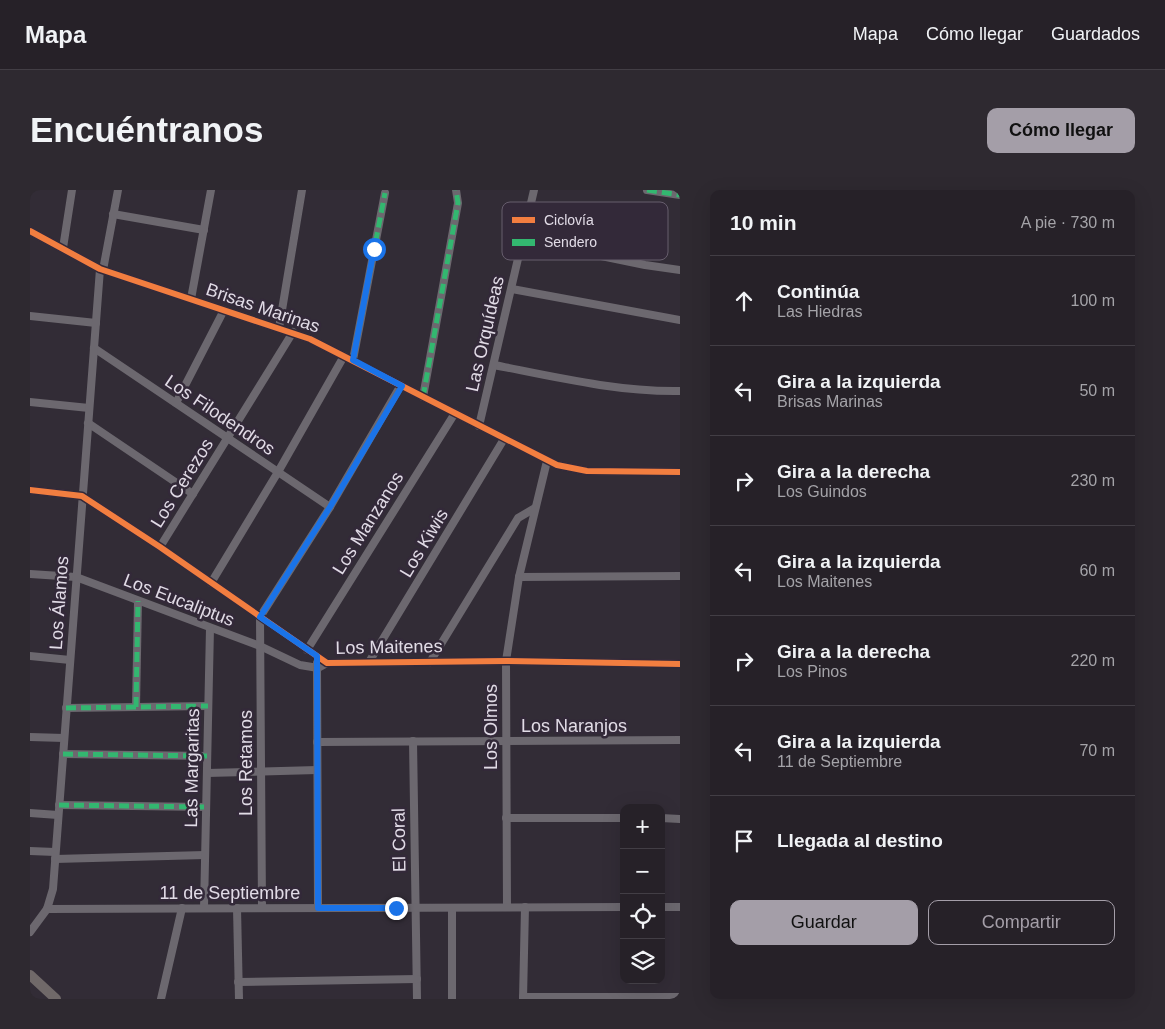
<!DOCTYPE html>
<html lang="es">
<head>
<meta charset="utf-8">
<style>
	:root { --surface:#262128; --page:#2e2930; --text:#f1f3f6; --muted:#a4a3a8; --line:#423e45; --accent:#a49ea8 }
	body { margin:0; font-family:Helvetica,sans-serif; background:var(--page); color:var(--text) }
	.controls { position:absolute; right:15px; bottom:15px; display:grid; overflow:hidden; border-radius:10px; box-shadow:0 5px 20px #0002 }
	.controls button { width:45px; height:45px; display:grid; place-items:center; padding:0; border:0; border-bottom:1px solid var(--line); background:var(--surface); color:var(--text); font:25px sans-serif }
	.stop { position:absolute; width:15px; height:15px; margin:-11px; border:4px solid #1a73e8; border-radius:50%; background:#fff }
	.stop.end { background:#1a73e8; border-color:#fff; box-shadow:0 1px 5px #0008 }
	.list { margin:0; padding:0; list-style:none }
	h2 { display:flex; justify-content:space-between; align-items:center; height:65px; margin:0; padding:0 20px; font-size:21px }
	h2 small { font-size:16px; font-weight:400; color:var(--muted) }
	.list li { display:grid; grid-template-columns:32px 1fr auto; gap:15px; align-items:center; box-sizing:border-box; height:90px; padding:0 20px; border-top:1px solid var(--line) }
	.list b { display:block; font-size:19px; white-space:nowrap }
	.list p { margin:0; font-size:16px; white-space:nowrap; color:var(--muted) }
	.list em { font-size:16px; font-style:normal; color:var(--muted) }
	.actions { display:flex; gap:10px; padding:15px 20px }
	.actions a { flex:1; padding:11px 0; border:1px solid var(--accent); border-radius:10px; text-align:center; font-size:18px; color:var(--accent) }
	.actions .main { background:var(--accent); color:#111 }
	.icon { flex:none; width:28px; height:28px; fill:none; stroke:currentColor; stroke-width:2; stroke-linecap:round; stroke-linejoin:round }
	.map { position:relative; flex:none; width:650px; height:809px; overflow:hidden; border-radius:10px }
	header { display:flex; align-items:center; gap:30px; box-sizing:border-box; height:70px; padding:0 25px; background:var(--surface); border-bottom:1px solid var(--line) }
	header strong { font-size:24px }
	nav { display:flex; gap:28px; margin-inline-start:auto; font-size:18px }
	.intro { display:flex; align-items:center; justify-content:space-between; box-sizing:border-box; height:120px; padding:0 30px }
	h1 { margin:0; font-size:35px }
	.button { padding:12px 22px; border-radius:10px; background:var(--accent); color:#111; font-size:18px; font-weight:700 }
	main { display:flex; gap:30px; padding:0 30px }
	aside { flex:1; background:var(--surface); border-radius:10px; box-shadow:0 5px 20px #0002 }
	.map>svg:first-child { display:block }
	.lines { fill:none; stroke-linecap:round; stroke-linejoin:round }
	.minor { stroke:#6c686f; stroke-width:8 }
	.major { stroke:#706969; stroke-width:10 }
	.quiet { stroke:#33b770; stroke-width:5; stroke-dasharray:10 5; stroke-linecap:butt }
	.cycleway-casing { stroke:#332939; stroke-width:9 }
	.cycleway { stroke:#f27e40; stroke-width:6 }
	.route { stroke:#1a73e8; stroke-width:6 }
	.labels { text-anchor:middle; stroke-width:5; stroke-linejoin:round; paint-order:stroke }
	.street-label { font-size:18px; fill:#e1dbe6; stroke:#332939 }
	.key { fill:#332939; stroke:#675e6d; stroke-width:1 }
	.key-label { font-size:14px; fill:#e1dbe6 }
</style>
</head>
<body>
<header>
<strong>Mapa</strong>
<nav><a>Mapa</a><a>Cómo llegar</a><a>Guardados</a></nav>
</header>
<div class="intro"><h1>Encuéntranos</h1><a class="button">Cómo llegar</a></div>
<main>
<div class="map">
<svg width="650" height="809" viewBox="0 0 650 809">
	<rect width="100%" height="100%" fill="#322c36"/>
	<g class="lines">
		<g class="minor">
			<polyline points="617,0 650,5"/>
			<polyline points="83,24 174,40"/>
			<polyline points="0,41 70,79 280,149 527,275 557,281 650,282"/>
			<polyline points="493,50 615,75 650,80"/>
			<polyline points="33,58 42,0"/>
			<polyline points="73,80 88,0"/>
			<polyline points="482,99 650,130"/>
			<polyline points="161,109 181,0"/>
			<polyline points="0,126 66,133"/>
			<polyline points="249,138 272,0"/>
			<polyline points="64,158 300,317"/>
			<polyline points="323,170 355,3"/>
			<path d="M 464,175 C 525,187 588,202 650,201"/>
			<polyline points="393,207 428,13 426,0"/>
			<polyline points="0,212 59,218"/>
			<polyline points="146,213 194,120"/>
			<polyline points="58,233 163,304"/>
			<polyline points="449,236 504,0"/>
			<polyline points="0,300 52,306 130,357 297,473 476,471 650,474"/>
			<polyline points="130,357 263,142"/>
			<polyline points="0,384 46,387 230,456 270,475 288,478 297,473"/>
			<polyline points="489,387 650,386"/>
			<polyline points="181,393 248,282 314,166"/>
			<polyline points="277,460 425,223"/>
			<polyline points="0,466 40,470"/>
			<polyline points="339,472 474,249"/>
			<polyline points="400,472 488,328 505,318"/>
			<polyline points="287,473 288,718"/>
			<polyline points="106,517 108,411"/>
			<polyline points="36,518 178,516"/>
			<polyline points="0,547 34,548"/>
			<polyline points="383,551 387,809"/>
			<polyline points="287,552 650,550"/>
			<polyline points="33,564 177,566"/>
			<polyline points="177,583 287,580"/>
			<polyline points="29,615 176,617"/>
			<polyline points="0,623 28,625"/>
			<polyline points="476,628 594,628"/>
			<polyline points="631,628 650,629"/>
			<polyline points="0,661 25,662"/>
			<polyline points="25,669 175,665"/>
			<polyline points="477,717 476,471 489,387 517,271"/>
			<polyline points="631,717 650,717"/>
			<polyline points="174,718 180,438"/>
			<polyline points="207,718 209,809"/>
			<polyline points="232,718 230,427 300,317 371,195"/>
			<polyline points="422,718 422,809"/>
			<polyline points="17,719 594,717"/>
			<polyline points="0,742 17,719 23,699 70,79"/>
			<polyline points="208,792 387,789"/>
			<polyline points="493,807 650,807"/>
			<polyline points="131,809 152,718"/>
			<polyline points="493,809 495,717"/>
		</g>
		<polyline class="major" points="0,785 26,809"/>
		<g class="quiet">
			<polyline points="617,0 650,5"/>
			<polyline points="323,170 355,3"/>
			<polyline points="393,207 428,13 426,0"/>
			<polyline points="106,517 108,411"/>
			<polyline points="36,518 178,516"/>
			<polyline points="33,564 177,566"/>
			<polyline points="29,615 176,617"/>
		</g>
		<defs>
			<g id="cycleway">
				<polyline points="0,41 70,79 280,149 527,275 557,281 650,282"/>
				<polyline points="0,300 52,306 130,357 297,473 476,471 650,474"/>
			</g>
		</defs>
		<use href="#cycleway" class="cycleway-casing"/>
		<use href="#cycleway" class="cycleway"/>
	</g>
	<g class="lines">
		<polyline class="route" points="344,59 323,170 372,196 300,317 230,427 287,466 288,718 366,718"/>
	</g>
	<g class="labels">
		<g class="street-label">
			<text transform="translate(233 118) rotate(19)" y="6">Brisas Marinas</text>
			<text transform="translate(455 144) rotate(-77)" y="6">Las Orquídeas</text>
			<text transform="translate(190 225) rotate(34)" y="6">Los Filodendros</text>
			<text transform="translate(152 293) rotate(-58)" y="6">Los Cerezos</text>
			<text transform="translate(338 333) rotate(-58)" y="6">Los Manzanos</text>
			<text transform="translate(394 353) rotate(-59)" y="6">Los Kiwis</text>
			<text transform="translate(149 410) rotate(21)" y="6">Los Eucaliptus</text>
			<text transform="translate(29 413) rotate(-86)" y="6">Los Álamos</text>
			<text transform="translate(359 457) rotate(-1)" y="6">Los Maitenes</text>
			<text x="544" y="542">Los Naranjos</text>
			<text transform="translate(461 537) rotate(-90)" y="6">Los Olmos</text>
			<text transform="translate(216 573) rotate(-90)" y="6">Los Retamos</text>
			<text transform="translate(162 578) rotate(-89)" y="6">Las Margaritas</text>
			<text transform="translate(369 650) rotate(-91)" y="6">El Coral</text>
			<text x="200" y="709">11 de Septiembre</text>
		</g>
	</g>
	<rect x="472" y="12" width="166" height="58" rx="8" class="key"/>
	<rect x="482" y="27" width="23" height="6" fill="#f27e40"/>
	<rect x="482" y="49" width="23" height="7" fill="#33b770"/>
	<g class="key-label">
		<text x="514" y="35">Ciclovía</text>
		<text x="514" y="57">Sendero</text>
	</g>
</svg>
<div class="controls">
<button>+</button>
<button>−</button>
<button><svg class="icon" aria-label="locate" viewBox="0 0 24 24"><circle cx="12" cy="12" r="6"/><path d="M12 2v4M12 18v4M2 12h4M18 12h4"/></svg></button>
<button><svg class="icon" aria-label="layers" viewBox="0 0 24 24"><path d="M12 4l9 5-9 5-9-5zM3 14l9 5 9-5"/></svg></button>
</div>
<div class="stop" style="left:344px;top:59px"></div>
<div class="stop end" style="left:366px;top:718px"></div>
</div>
<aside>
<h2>10 min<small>A pie · 730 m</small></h2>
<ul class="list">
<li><svg class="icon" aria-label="ahead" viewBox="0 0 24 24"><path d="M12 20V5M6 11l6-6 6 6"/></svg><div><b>Continúa</b><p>Las Hiedras</p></div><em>100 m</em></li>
<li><svg class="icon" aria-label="left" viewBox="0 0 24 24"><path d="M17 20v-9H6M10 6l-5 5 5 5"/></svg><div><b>Gira a la izquierda</b><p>Brisas Marinas</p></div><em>50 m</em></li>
<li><svg class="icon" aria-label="right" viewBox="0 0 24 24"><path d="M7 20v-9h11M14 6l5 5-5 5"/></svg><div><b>Gira a la derecha</b><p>Los Guindos</p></div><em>230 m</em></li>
<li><svg class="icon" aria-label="left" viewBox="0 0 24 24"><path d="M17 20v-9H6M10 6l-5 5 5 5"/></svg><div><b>Gira a la izquierda</b><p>Los Maitenes</p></div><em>60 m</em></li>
<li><svg class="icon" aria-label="right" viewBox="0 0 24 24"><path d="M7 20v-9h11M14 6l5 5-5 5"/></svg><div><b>Gira a la derecha</b><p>Los Pinos</p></div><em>220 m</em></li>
<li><svg class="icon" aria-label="left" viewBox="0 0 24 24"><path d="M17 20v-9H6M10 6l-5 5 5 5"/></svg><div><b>Gira a la izquierda</b><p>11 de Septiembre</p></div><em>70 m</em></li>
<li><svg class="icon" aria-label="arrive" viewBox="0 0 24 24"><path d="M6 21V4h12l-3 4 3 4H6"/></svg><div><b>Llegada al destino</b></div></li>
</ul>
<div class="actions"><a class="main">Guardar</a><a>Compartir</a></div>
</aside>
</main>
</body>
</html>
